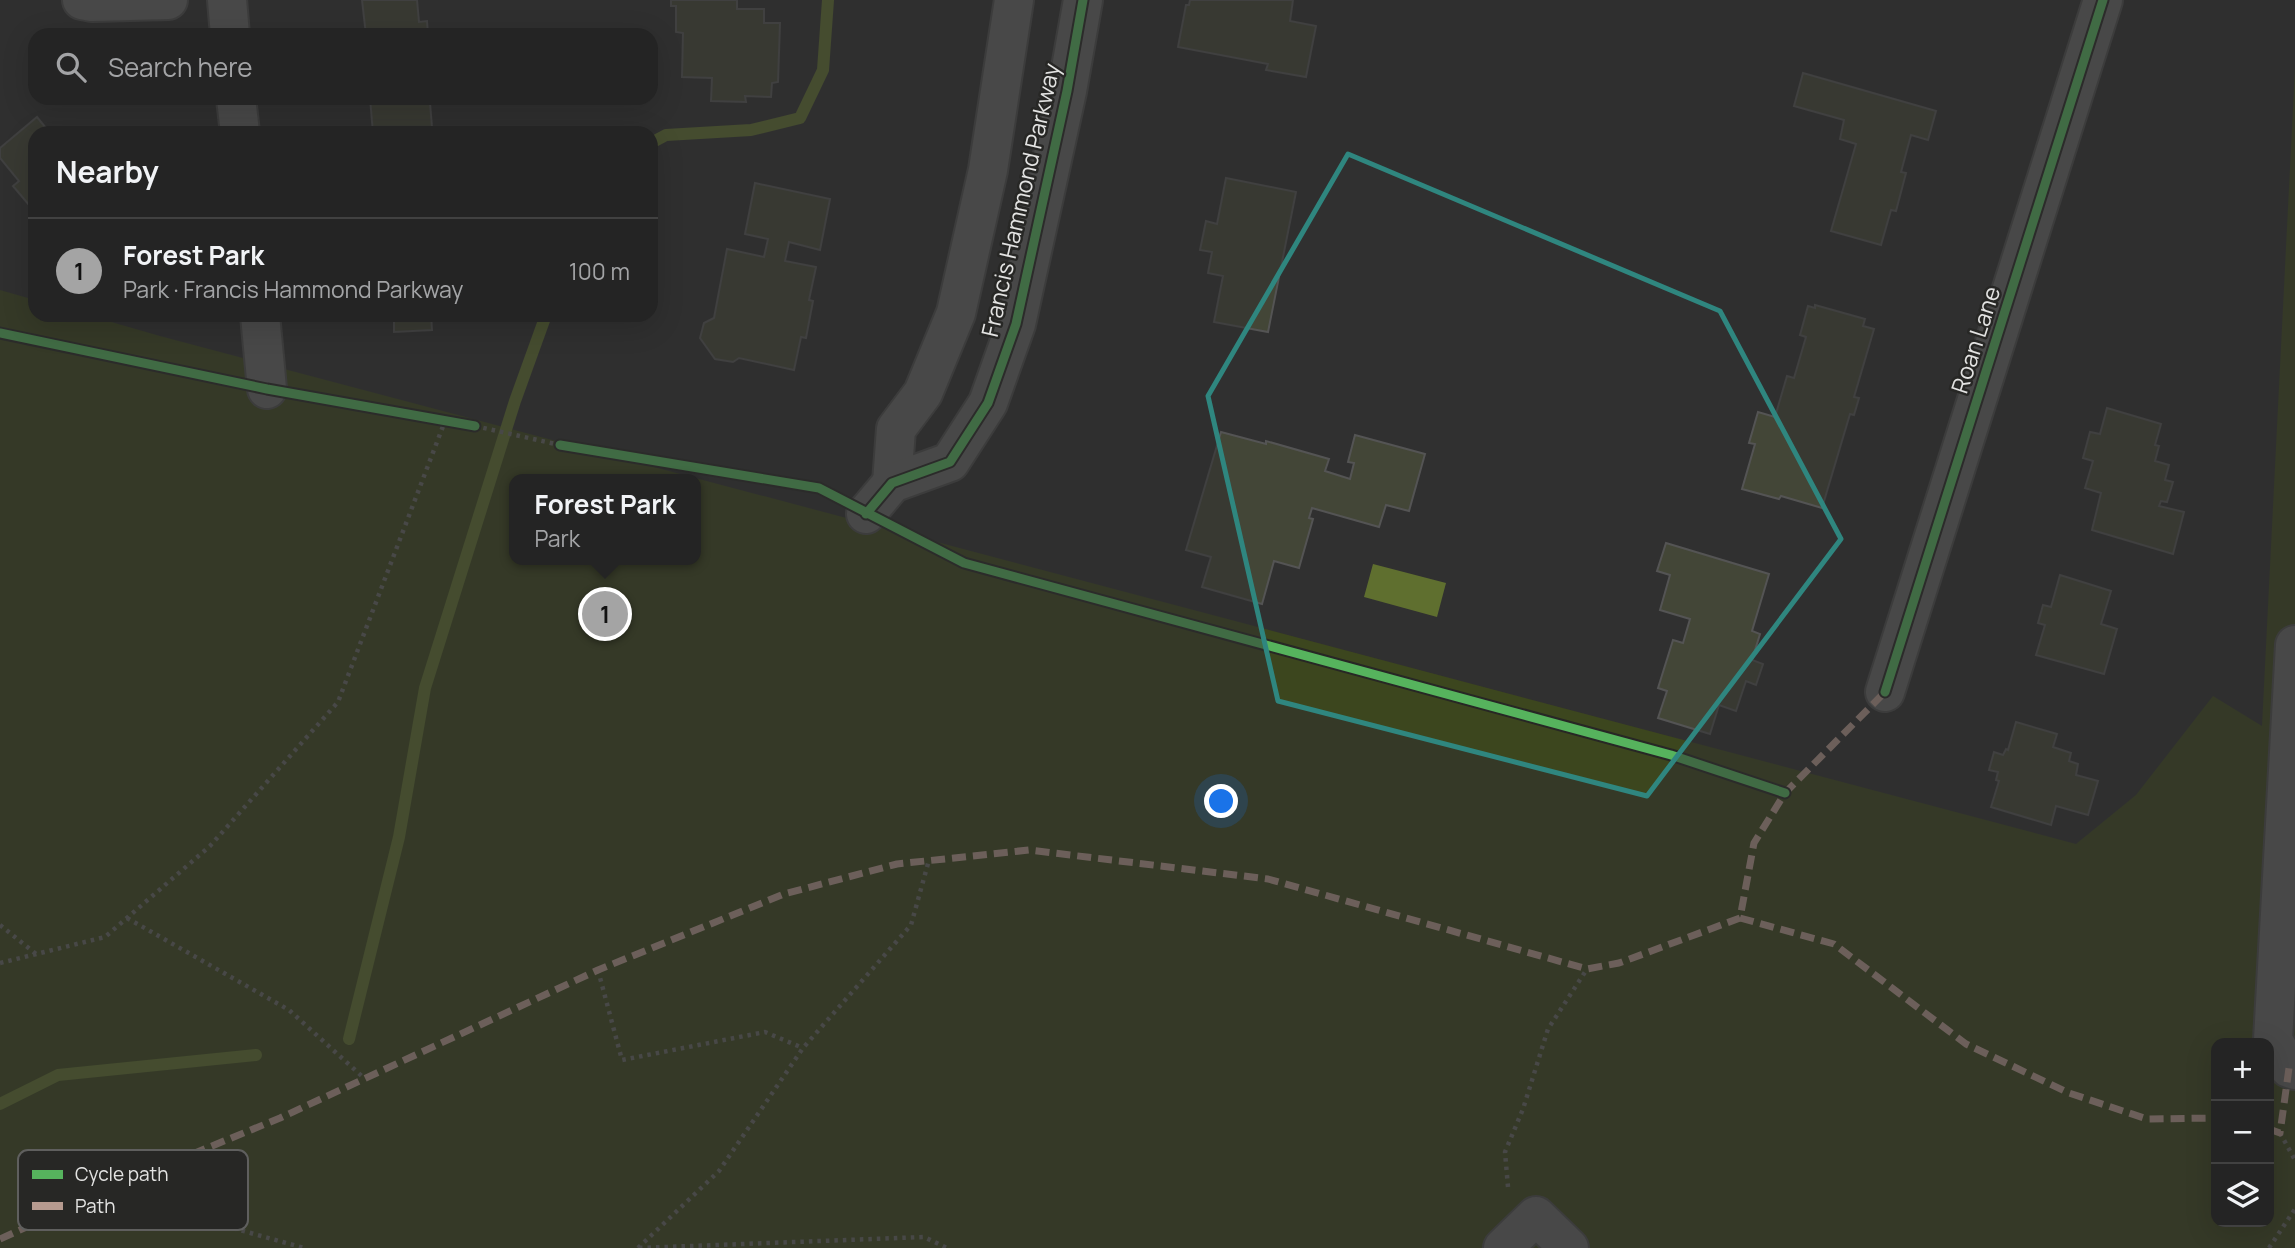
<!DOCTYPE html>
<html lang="en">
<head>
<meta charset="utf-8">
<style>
	:root { --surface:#242424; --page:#303031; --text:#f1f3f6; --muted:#a3a4a6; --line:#414141; --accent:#a4a4a4 }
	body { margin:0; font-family:Manrope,sans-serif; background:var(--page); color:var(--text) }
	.controls { position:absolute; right:21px; bottom:21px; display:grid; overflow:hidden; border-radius:14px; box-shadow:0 7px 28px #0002 }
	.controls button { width:63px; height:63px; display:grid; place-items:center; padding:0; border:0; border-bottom:2px solid var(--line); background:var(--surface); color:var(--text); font:35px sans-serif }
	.you { position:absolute; left:1222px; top:802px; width:24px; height:24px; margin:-18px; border:5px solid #fff; border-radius:50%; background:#1a73e8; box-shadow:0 0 0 10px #1a73e833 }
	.badge { display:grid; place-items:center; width:46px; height:46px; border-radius:50%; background:var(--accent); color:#111; font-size:23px; font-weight:700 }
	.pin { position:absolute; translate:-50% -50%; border:4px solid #fff; box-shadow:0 2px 7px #0006 }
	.popup { position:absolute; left:509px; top:474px; width:192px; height:91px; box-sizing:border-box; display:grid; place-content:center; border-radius:14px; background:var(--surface); filter:drop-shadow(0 2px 5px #0005); font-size:23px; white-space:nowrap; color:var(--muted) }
	.popup b { font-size:26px; color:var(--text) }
	.popup::after { content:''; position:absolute; left:50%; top:100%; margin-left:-14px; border:14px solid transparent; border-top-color:var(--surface) }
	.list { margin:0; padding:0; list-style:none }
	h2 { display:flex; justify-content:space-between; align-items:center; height:91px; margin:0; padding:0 28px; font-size:30px }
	h2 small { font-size:23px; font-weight:400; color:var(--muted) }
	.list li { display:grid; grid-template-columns:46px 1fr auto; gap:21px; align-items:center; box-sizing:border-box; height:105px; padding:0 28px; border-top:2px solid var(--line) }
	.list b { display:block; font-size:26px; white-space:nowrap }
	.list p { margin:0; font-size:23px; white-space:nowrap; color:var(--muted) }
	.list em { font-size:23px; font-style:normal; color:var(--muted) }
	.icon { flex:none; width:38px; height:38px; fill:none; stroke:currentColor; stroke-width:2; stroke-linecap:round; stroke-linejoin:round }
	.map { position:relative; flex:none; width:2295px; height:1248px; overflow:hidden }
	.search { position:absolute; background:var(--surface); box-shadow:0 7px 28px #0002; left:28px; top:28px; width:630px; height:77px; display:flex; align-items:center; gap:18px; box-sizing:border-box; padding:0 24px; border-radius:21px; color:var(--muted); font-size:26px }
	.panel { position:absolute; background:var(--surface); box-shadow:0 7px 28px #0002; left:28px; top:126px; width:630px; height:196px; border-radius:21px }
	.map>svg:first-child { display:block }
	.green { fill:#3c461e; fill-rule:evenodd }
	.water { fill:#5f6f2f }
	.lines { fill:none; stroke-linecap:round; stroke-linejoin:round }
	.stream { stroke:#5f6f2f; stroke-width:12 }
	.building { fill:#434637; stroke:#545454; stroke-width:2 }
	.minor-casing { stroke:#4d4d4d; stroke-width:42 }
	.path { stroke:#666665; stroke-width:4.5; stroke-dasharray:3.5 5; stroke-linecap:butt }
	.minor { stroke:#676766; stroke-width:38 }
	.quiet { stroke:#b69a8f; stroke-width:7; stroke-dasharray:14 7; stroke-linecap:butt }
	.cycleway-casing { stroke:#272725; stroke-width:13 }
	.cycleway { stroke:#56b35d; stroke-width:9 }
	.marked { fill:none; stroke:#2f867f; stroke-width:5; stroke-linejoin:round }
	.labels { text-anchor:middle; stroke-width:5; stroke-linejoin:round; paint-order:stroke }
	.street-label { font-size:23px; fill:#e3e3e2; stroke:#272725 }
	.key { fill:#272725; stroke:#5f5f5e; stroke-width:2 }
	.key-label { font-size:19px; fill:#e3e3e2 }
</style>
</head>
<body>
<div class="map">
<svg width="2295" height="1248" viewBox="0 0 2295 1248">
	<rect width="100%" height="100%" fill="#303030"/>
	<path class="green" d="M 2295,68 L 2295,1248 L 0,1248 L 0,290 L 35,300 L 35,315 L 87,315 L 160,336 L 2076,844 L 2136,795 L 2213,696 L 2262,726 ZM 514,479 L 696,479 L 696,560 L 514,560 ZM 2216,1043 L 2269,1043 L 2269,1222 L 2216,1222 Z"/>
	<polygon class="water" points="1373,564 1446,583 1437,617 1364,597"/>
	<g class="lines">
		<g class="stream">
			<polyline points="651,143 666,135 751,130 800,118 823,70 828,0"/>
			<polyline points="349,1039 399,837 425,688 515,401 546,315"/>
			<polyline points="0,1104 58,1075 256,1055"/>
		</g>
	</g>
	<g class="building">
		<polygon points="362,0 417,0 419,22 427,21 428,35 366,35"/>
		<polygon points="671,0 737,0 737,9 764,9 764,23 780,23 778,82 772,83 771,97 745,96 746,102 711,101 712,78 682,77 683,33 676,32 676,6 671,6"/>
		<polygon points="1190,0 1293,0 1290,21 1316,26 1306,77 1266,70 1268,64 1178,47 1186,5 1189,5"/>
		<polygon points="1803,73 1936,111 1928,140 1911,135 1901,172 1906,173 1896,211 1891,210 1881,245 1831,231 1856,144 1840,139 1844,120 1794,106"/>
		<polygon points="370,98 434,98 434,102 430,103 432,127 411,129 411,132 373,133"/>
		<polygon points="37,117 50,133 35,133 35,212 13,186 19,181 0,158 0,148"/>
		<polygon points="1226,178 1296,192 1268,332 1214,322 1223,276 1208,273 1212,252 1200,250 1206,221 1217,224"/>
		<polygon points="755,183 830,199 820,250 789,242 785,261 816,267 809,300 813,301 806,338 801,337 794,370 739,358 733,362 715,359 700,338 704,323 714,318 727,249 764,257 768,239 745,234"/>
		<polygon points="1815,305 1865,319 1863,326 1874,329 1854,397 1859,398 1854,415 1850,414 1822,508 1781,496 1779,499 1742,489 1755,444 1749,443 1758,412 1775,417 1787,376 1794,378 1806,337 1800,335 1808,306 1815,308"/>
		<polygon points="394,315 431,315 432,330 394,332"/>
		<polygon points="2107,408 2161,424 2155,445 2159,446 2155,461 2169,465 2165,480 2173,482 2167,502 2161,501 2159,506 2184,512 2173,554 2092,530 2101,493 2085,488 2093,461 2083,458 2090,432 2100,434"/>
		<polygon points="1221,432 1266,444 1266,441 1329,459 1325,471 1350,479 1354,463 1348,462 1355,435 1425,454 1409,511 1386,505 1379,527 1312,508 1309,518 1313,519 1299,568 1274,561 1262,604 1202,587 1211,557 1186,550"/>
		<polygon points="1666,543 1769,574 1752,631 1760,634 1752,660 1763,664 1756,685 1746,681 1736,711 1719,705 1710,734 1658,718 1667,691 1658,688 1673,640 1683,643 1690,619 1660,610 1670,575 1657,571"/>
		<polygon points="2060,575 2111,591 2101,624 2117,629 2104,674 2036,655 2045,625 2038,623 2043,605 2051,607"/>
		<polygon points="2016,722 2057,734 2053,747 2071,753 2069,761 2078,764 2076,775 2098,781 2088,815 2056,806 2051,825 1991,807 1999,781 1996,780 1998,772 1989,770 1994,752 2003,755 2006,749 2008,750"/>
	</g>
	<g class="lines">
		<defs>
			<g id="minor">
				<polyline points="82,0 92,2 168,0"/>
				<polyline points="227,0 230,35"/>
				<polyline points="236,98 240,133"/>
				<polyline points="260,315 267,389"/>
				<polyline points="892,483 896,429 923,393 956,313 988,170 1014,0"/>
				<polyline points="866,514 892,483 950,462 988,403 1016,324 1067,91 1083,0"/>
				<polyline points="2295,645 2273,1040 2289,1068 2295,1070"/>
				<polyline points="1885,692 2103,0"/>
				<polyline points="1503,1248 1536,1216 1569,1248"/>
			</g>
		</defs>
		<use href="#minor" class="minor-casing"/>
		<g class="path">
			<polyline points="475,426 560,445"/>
			<polyline points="127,918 289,1010 365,1079"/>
			<polyline points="0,925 36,954"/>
			<polyline points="0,963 105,937 210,846 338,702 445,421"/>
			<polyline points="598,970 622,1060 765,1032 803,1048"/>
			<polyline points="2280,1133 2295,1160"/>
			<polyline points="139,1176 183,1214 304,1248"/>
			<polyline points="1508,1187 1505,1152 1523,1109 1548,1029 1587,969"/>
			<polyline points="638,1248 719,1171 803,1048 911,925 929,860"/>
			<polyline points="639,1248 924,1237 947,1248"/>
			<polyline points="2269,1248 2295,1209"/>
		</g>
		<use href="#minor" class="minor"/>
		<g class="quiet">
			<polyline points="1740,918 1834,944 1966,1044 2069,1093 2147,1119 2216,1118"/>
			<polyline points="2269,1129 2280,1133 2289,1068"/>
			<polyline points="0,1239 139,1176 280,1118 598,970 784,894 897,864 1029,850 1268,879 1587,969 1619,963 1740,918 1754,843 1785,793 1885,692"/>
		</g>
		<defs>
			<g id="cycleway">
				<polyline points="0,333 267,389 475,426"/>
				<polyline points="560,445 819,488 964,563 1671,755 1785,793"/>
				<polyline points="866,514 892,483 950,462 988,403 1016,324 1067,91 1083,0"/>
				<polyline points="1885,692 2103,0"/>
			</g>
		</defs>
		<use href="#cycleway" class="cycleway-casing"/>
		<use href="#cycleway" class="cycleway"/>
	</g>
	<path d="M0 0H2295V1248H0ZM 1348,154 L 1720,311 L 1841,539 L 1647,796 L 1278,701 L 1208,396 Z" fill="#303030" fill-opacity=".55" fill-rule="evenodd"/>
	<path class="marked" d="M 1348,154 L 1720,311 L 1841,539 L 1647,796 L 1278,701 L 1208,396 Z"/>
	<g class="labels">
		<g class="street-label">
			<text transform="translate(1021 200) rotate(-77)" y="8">Francis Hammond Parkway</text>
			<text transform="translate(1976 340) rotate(-72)" y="8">Roan Lane</text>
		</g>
	</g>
	<rect x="18" y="1150" width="230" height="80" rx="10" class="key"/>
	<rect x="32" y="1170" width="31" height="9" fill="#56b35d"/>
	<rect x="32" y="1202" width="31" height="8" fill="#b69a8f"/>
	<g class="key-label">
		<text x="75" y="1181">Cycle path</text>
		<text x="75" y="1213">Path</text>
	</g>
</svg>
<div class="controls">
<button>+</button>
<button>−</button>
<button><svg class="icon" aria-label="layers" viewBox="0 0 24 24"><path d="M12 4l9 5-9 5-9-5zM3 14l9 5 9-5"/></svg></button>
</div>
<div class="you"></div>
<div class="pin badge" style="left:605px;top:614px">1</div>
<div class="popup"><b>Forest Park</b>Park</div>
<div class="search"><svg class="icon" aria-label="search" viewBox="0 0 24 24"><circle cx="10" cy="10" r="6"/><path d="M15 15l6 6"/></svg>Search here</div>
<section class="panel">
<h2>Nearby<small></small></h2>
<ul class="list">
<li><span class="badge">1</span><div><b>Forest Park</b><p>Park · Francis Hammond Parkway</p></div><em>100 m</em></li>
</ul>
</section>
</div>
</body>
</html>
